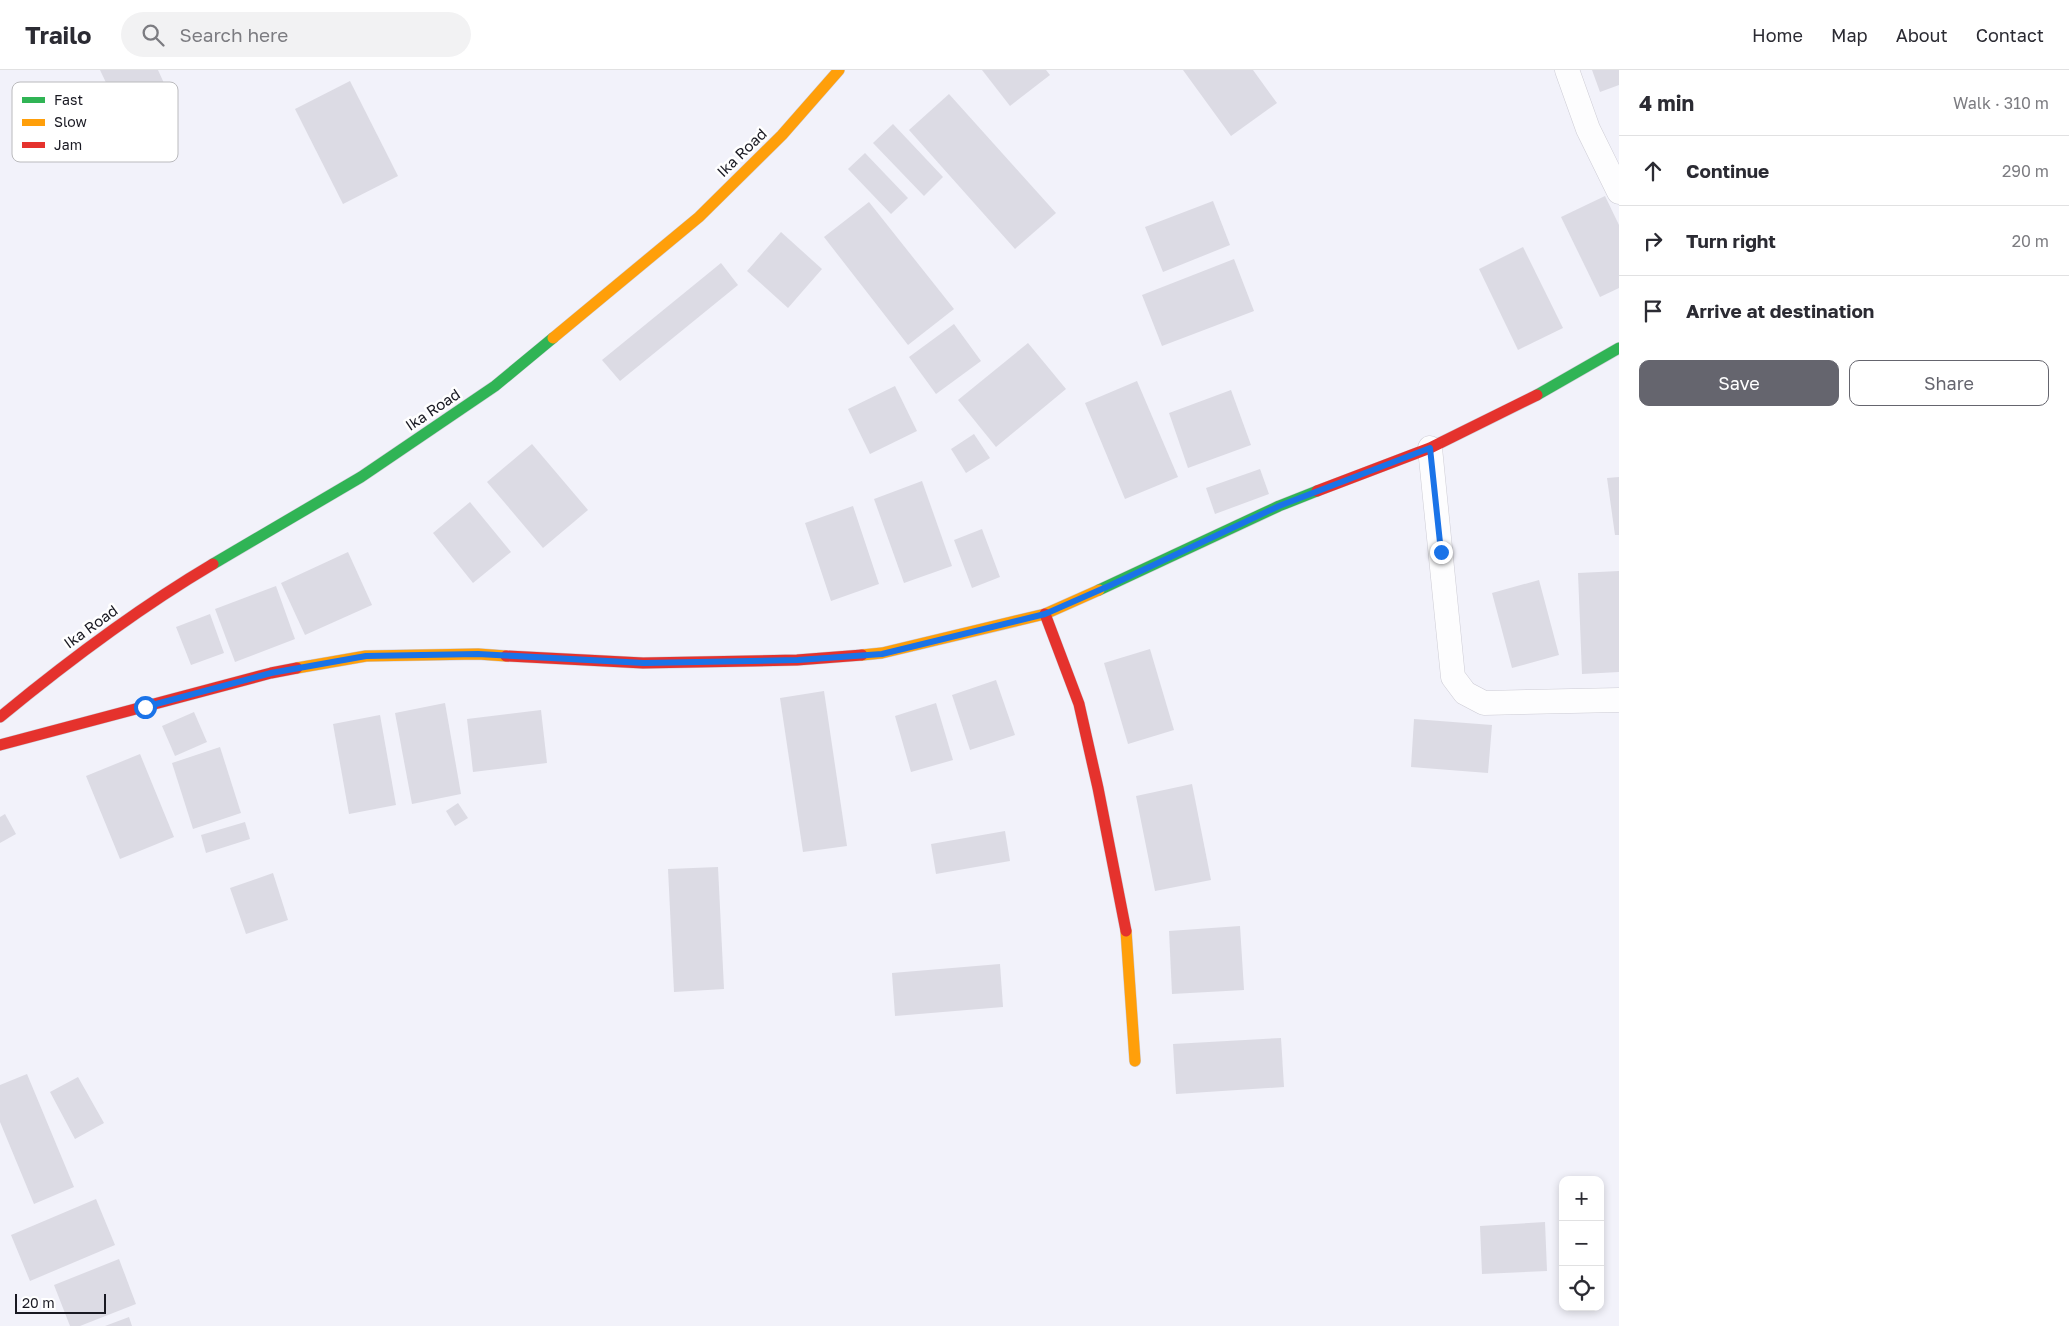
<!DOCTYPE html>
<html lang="en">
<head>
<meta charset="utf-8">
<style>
	:root { --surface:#fff; --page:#f2f2f3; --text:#2b2b33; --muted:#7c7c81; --line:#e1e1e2; --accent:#65656e }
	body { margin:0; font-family:"Golos Text",sans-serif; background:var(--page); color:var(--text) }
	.controls { position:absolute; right:15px; bottom:15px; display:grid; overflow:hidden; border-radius:10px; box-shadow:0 2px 8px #0003 }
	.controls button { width:45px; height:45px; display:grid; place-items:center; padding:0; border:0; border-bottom:1px solid var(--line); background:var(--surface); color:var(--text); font:25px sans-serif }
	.scale { position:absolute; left:15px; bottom:12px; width:91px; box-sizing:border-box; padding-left:5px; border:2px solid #191922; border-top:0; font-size:14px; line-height:18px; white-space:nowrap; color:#191922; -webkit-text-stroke:4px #fff; paint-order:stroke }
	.stop { position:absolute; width:15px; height:15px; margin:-11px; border:4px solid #1a73e8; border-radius:50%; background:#fff }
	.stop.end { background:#1a73e8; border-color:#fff; box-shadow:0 1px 5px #0008 }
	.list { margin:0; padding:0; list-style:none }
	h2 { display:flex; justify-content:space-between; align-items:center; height:65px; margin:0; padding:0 20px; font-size:21px }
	h2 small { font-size:16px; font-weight:400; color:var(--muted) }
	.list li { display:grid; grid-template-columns:32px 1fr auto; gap:15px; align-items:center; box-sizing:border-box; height:70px; padding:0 20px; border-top:1px solid var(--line) }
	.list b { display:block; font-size:19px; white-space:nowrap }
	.list em { font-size:16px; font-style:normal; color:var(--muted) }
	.actions { display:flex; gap:10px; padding:15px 20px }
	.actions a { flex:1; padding:11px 0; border:1px solid var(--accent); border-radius:10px; text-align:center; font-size:18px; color:var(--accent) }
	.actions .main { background:var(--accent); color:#fff }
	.icon { flex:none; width:28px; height:28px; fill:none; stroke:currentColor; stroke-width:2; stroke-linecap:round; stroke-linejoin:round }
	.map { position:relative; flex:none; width:1619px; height:1256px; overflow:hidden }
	header { display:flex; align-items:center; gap:30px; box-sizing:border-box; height:70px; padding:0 25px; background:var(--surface); border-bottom:1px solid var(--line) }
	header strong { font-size:24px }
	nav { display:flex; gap:28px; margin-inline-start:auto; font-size:18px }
	.search { width:350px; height:45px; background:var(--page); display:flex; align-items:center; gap:12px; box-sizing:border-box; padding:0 18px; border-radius:28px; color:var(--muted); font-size:19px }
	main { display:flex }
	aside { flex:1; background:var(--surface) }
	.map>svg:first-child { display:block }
	.building { fill:#dcdbe4 }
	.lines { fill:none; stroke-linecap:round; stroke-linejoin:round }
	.street-casing { stroke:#cdccd5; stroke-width:25 }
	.fast-casing { stroke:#cdccd5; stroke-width:12 }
	.slow-casing { stroke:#cdccd5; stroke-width:12 }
	.jam-casing { stroke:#cdccd5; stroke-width:12 }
	.street { stroke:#fdfdfe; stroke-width:24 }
	.fast { stroke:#30b455; stroke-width:11 }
	.slow { stroke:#ff9f0a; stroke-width:11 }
	.jam { stroke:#e5322d; stroke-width:11 }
	.route { stroke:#1a73e8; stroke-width:6 }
	.labels { text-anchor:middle; stroke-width:5; stroke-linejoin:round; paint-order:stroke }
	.street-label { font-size:15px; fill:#191922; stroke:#fff }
	.key { fill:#fff; stroke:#bababd; stroke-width:1 }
	.key-label { font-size:14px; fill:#191922 }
</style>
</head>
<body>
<header>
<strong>Trailo</strong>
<div class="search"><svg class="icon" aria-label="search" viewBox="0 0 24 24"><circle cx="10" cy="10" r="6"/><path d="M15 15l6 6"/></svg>Search here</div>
<nav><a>Home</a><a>Map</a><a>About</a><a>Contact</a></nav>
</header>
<main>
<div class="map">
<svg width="1619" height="1256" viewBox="0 0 1619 1256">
	<rect width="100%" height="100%" fill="#f2f2fa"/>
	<g class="building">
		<polygon points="100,0 158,0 173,33 126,55"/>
		<polygon points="982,0 1046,0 1050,5 1010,36"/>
		<polygon points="1183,0 1253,0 1277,33 1231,66"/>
		<polygon points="1592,0 1619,0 1619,15 1600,22"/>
		<polygon points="350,11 398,106 343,134 295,39"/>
		<polygon points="949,24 1056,143 1015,179 909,60"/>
		<polygon points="893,54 943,107 924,126 873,73"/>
		<polygon points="865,83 908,128 891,144 848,99"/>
		<polygon points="1605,126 1619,155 1619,218 1600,227 1561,147"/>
		<polygon points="1213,131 1230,175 1163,202 1145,157"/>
		<polygon points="869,132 954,239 908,275 824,167"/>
		<polygon points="781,162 822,199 788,238 747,201"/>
		<polygon points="1523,177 1563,258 1518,280 1479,199"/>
		<polygon points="1234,189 1254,241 1162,276 1142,225"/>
		<polygon points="721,193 738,215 620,311 602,290"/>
		<polygon points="954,254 981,291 936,324 909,287"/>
		<polygon points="1028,273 1066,319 996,377 958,330"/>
		<polygon points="1137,311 1178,407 1125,429 1085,333"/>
		<polygon points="895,316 917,361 870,384 848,339"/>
		<polygon points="1231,320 1251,375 1188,398 1169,343"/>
		<polygon points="974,364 990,388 966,403 951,379"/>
		<polygon points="532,374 588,440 543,478 487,412"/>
		<polygon points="1260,399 1269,424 1215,444 1206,418"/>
		<polygon points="1619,407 1619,465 1615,465 1607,408"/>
		<polygon points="922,411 952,496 904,513 874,429"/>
		<polygon points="470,432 511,482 473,513 433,463"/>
		<polygon points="853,436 879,514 831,531 805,453"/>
		<polygon points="982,459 1000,507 972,518 954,470"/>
		<polygon points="348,482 372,535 305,565 281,513"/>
		<polygon points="1619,501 1619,602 1582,604 1578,503"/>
		<polygon points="1539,510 1559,585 1512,598 1492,523"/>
		<polygon points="276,516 295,569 235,592 215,539"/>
		<polygon points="210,544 224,583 191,595 176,557"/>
		<polygon points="1150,579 1174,660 1128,674 1104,593"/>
		<polygon points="996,610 1015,665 970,680 952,625"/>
		<polygon points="824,621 847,776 803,782 780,628"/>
		<polygon points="445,633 461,724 412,734 395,643"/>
		<polygon points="936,633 953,690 911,702 895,646"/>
		<polygon points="541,640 547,693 473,702 467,649"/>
		<polygon points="194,642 207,672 175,686 162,656"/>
		<polygon points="380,645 396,735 349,744 333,654"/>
		<polygon points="1414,649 1492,655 1488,703 1411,697"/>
		<polygon points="220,677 241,743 193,759 172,693"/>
		<polygon points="140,684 174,767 120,789 86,706"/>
		<polygon points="1192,714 1211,810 1155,821 1136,726"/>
		<polygon points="458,733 468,748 455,756 446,741"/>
		<polygon points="5,744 16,764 0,773 0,747"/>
		<polygon points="245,752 250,769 206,783 201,765"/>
		<polygon points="1005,761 1010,791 936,804 931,774"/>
		<polygon points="718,797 724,919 674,922 668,799"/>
		<polygon points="273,803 288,850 246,864 230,818"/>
		<polygon points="1240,856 1244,920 1172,924 1169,861"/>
		<polygon points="1000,894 1003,937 895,946 892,903"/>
		<polygon points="1281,968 1284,1017 1176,1024 1173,974"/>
		<polygon points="27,1004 74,1117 34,1134 0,1052 0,1015"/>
		<polygon points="78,1007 104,1053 75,1069 50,1022"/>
		<polygon points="96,1129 115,1175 30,1211 11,1165"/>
		<polygon points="1545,1152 1547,1201 1482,1204 1480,1156"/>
		<polygon points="119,1189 136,1234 80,1256 70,1256 54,1215"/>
		<polygon points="129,1247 132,1256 105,1256"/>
	</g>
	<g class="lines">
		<defs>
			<g id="street">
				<polyline points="1567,0 1588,59 1619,122"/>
				<polyline points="1430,378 1453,607 1465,623 1484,633 1619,630"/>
			</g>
			<g id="fast">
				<polyline points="1537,325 1619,278"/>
				<polyline points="213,494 361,407 495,316 553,268"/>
				<polyline points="1099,520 1279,436 1317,421"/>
			</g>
			<g id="slow">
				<polyline points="553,268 699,147 782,65 839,0"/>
				<polyline points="862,585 882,583 1045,544 1099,520"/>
				<polyline points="297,598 366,586 478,584 506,586"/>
				<polyline points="1126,861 1135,991"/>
			</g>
			<g id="jam">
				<polyline points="1317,421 1430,378 1537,325"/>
				<polyline points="1045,544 1079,634 1098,718 1126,861"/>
				<polyline points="506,586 643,593 797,590 862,585"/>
				<path d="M 0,647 C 68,591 137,539 213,494"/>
				<polyline points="0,675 271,603 297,598"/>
			</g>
		</defs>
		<use href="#street" class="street-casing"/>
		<use href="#fast" class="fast-casing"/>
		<use href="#slow" class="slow-casing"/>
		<use href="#jam" class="jam-casing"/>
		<use href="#street" class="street"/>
		<use href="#fast" class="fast"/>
		<use href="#slow" class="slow"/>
		<use href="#jam" class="jam"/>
	</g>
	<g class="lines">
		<polyline class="route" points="145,637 271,603 366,586 478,584 644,593 798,590 882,584 1045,544 1111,515 1279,436 1430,378 1441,482"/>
	</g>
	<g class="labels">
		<g class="street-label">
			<text transform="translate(742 83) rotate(-44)" y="5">Ika Road</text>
			<text transform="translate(433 340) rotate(-34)" y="5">Ika Road</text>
			<text transform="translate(91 557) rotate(-36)" y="5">Ika Road</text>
		</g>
	</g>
	<rect x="12" y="12" width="166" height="80" rx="8" class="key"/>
	<rect x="22" y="27" width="23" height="6" fill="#30b455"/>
	<rect x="22" y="49" width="23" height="7" fill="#ff9f0a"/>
	<rect x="22" y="72" width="23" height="6" fill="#e5322d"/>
	<g class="key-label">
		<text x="54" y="35">Fast</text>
		<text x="54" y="57">Slow</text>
		<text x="54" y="80">Jam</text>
	</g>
</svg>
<div class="controls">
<button>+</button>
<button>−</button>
<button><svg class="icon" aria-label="locate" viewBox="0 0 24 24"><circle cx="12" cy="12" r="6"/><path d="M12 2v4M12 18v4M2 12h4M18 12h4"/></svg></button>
</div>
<div class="scale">20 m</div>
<div class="stop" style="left:145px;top:637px"></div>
<div class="stop end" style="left:1441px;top:482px"></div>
</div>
<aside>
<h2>4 min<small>Walk · 310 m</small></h2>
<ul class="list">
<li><svg class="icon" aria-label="ahead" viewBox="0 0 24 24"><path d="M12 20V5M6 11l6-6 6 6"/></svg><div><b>Continue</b></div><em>290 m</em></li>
<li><svg class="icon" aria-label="right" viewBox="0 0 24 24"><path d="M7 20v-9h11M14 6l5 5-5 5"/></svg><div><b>Turn right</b></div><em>20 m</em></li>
<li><svg class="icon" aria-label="arrive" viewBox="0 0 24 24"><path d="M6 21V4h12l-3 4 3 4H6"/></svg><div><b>Arrive at destination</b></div></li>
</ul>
<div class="actions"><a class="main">Save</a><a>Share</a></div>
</aside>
</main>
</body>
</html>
